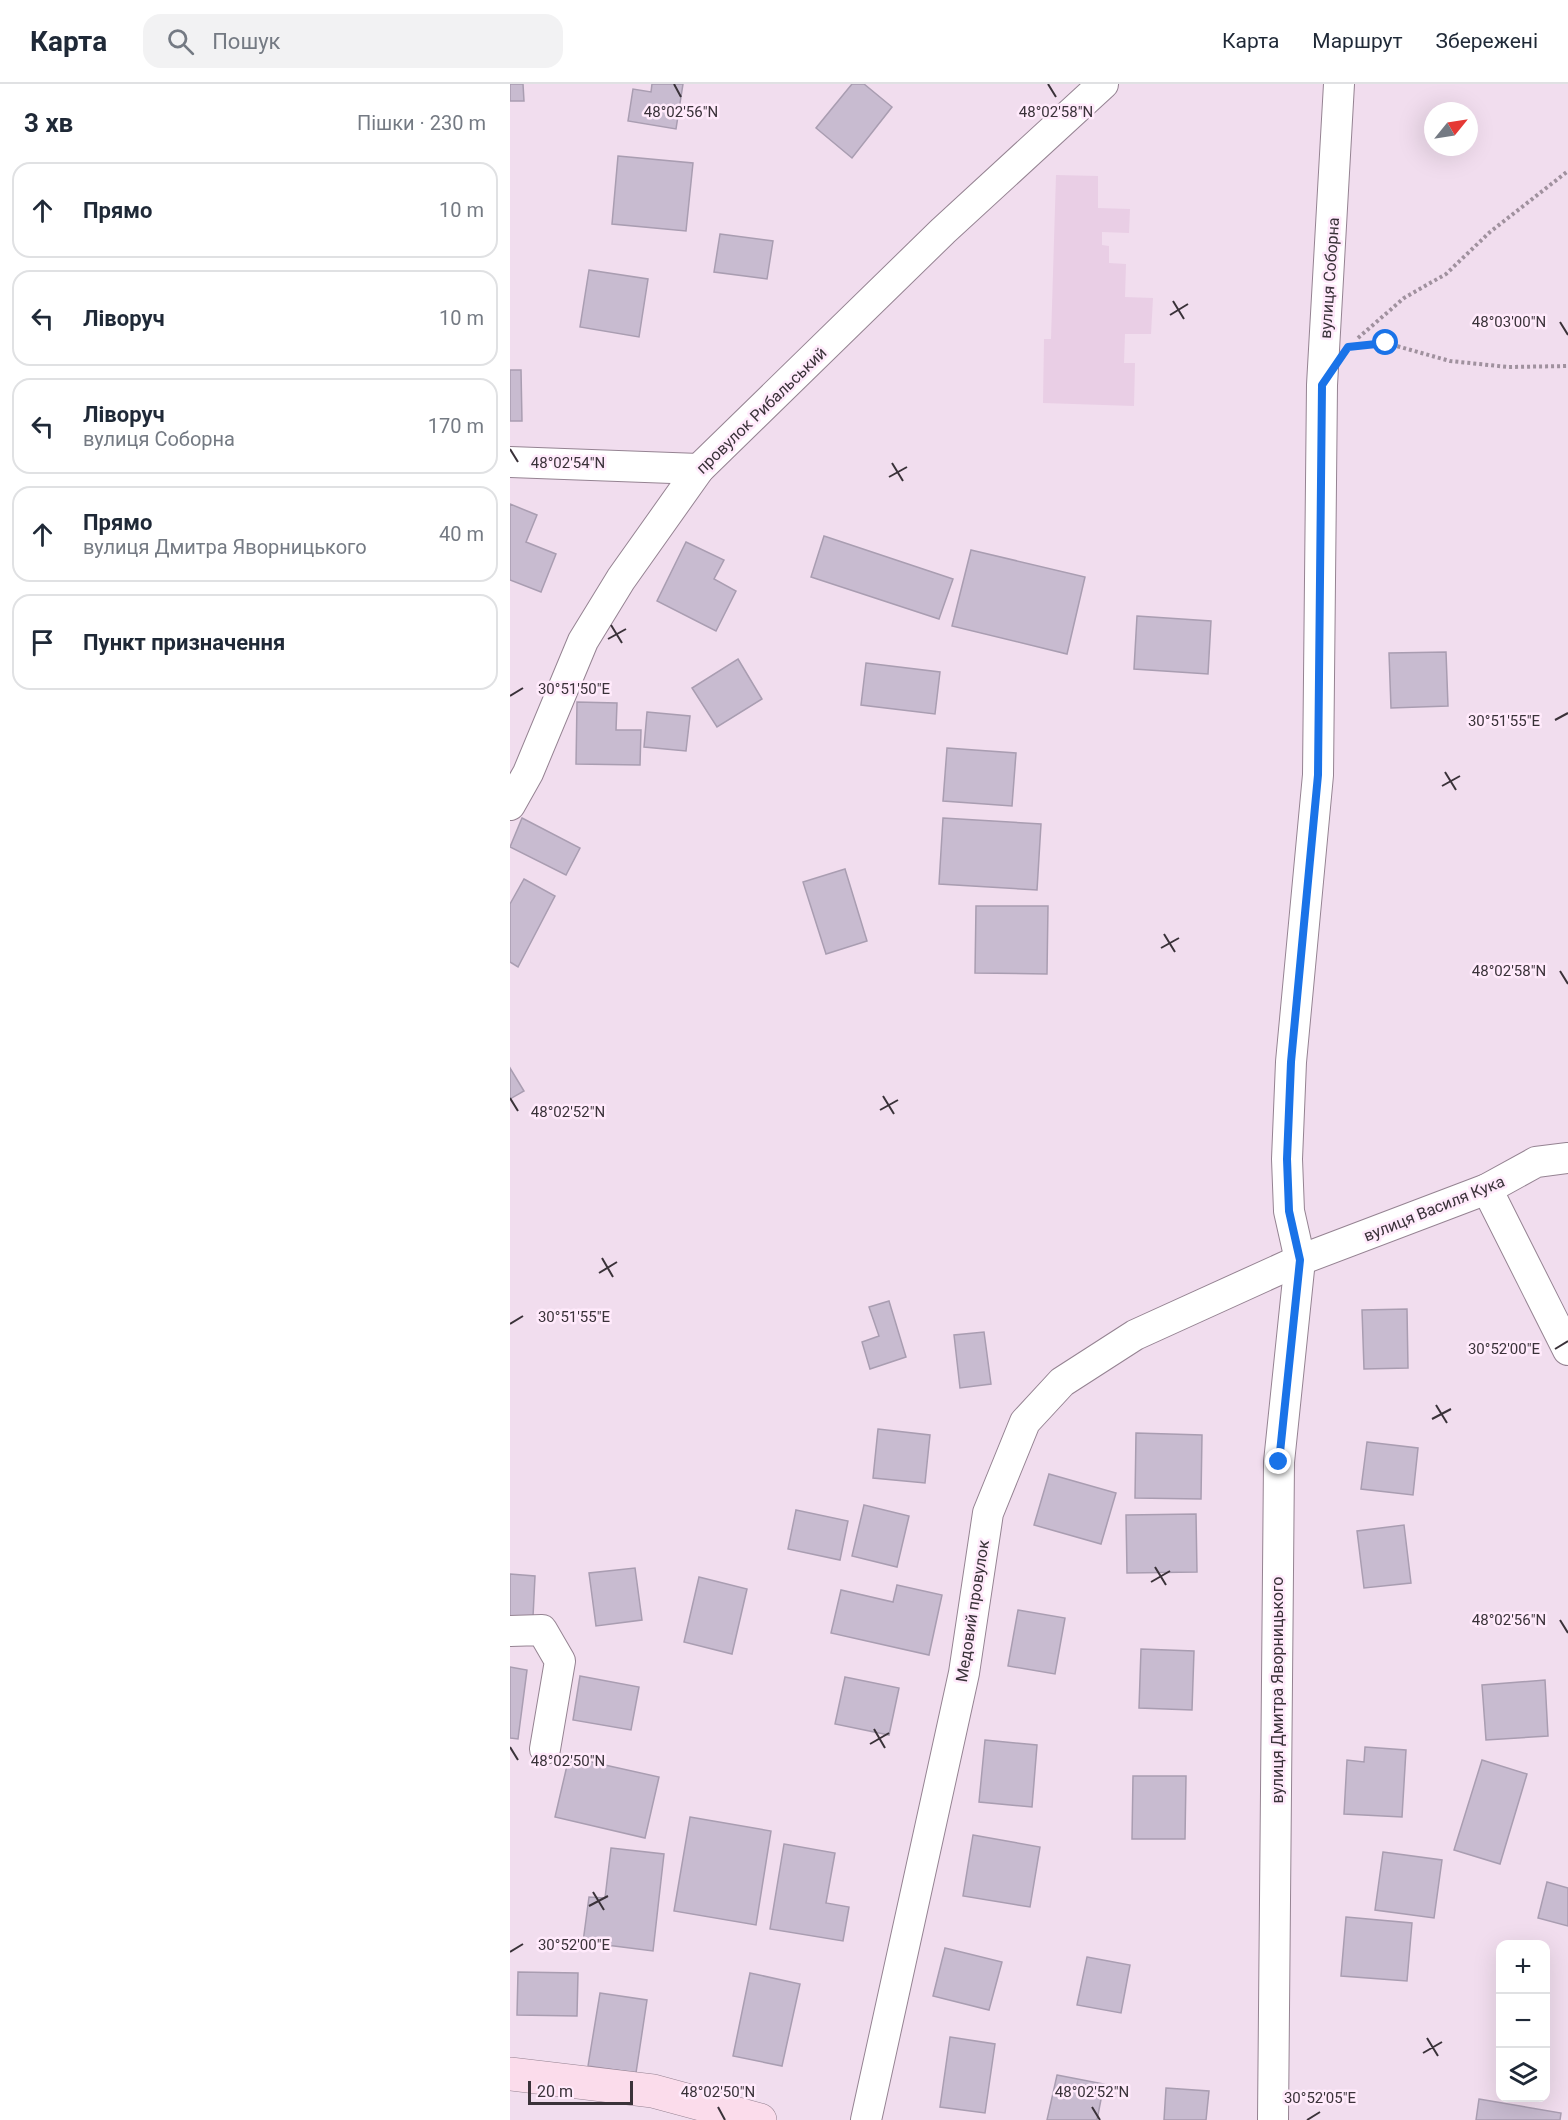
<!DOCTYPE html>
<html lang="uk">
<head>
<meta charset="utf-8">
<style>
	:root { --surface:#fff; --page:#f2f2f3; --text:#1f2937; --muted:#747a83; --line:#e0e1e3 }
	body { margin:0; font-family:Roboto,sans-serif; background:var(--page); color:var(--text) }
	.controls { position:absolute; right:18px; bottom:18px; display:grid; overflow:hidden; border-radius:12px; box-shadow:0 6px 24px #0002 }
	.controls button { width:54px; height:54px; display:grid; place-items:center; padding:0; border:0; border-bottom:2px solid var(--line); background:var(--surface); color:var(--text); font:30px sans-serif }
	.compass { position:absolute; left:914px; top:18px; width:54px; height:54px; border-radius:50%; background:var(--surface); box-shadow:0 6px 24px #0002; rotate:60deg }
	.scale { position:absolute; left:18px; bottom:15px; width:105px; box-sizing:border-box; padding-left:6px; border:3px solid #3a3239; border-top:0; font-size:16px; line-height:21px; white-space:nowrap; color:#3a3239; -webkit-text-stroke:4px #ffeafb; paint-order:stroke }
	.stop { position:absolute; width:18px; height:18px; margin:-14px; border:4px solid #1a73e8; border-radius:50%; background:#fff }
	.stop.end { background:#1a73e8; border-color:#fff; box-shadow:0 2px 6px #0008 }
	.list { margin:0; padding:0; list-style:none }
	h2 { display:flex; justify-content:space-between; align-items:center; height:78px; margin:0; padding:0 24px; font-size:26px }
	h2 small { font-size:20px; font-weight:400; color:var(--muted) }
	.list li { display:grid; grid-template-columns:39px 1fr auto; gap:18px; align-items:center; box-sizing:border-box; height:96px; margin:0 12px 12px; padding:0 12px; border:2px solid var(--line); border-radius:18px }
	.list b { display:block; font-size:22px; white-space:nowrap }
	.list p { margin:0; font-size:20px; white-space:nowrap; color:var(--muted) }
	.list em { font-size:20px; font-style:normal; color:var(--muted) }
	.icon { flex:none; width:33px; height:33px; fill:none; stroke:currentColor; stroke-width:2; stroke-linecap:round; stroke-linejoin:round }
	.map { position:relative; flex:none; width:1058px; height:2036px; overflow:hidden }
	header { display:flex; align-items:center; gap:36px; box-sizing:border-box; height:84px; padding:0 30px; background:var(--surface); border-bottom:2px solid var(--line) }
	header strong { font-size:28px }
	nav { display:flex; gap:33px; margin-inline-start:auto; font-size:21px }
	.search { width:420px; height:54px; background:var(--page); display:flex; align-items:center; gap:15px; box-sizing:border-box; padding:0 21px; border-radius:18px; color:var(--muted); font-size:22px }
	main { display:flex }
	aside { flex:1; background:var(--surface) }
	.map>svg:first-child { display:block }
	.built { fill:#e9cee5 }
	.building { fill:#c8bbd0; stroke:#a99db1; stroke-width:1.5 }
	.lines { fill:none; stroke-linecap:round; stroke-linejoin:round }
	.street-casing { stroke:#958392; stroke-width:32 }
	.secondary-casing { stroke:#958392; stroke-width:34 }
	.path { stroke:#a0919e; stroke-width:4; stroke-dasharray:3 3; stroke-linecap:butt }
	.street { stroke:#fff; stroke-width:30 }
	.secondary { stroke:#fbdceb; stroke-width:33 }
	.route { stroke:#1a73e8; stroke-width:8 }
	.ticks { fill:none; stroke:#3a3239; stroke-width:2 }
	.labels { text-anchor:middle; stroke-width:5; stroke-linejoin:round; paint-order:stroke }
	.street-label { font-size:16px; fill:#3a3239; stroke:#ffeafb }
	.ticks-label { font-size:15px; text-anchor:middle; fill:#3a3239; stroke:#ffeafb; stroke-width:5; stroke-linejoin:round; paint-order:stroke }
</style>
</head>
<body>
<header>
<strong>Карта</strong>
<div class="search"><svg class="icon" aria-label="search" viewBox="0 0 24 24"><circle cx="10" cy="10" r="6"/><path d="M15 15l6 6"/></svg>Пошук</div>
<nav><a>Карта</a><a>Маршрут</a><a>Збережені</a></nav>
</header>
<main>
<aside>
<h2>3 хв<small>Пішки · 230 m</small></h2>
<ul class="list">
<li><svg class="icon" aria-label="ahead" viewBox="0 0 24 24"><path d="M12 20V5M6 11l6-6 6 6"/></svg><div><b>Прямо</b></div><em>10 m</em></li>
<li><svg class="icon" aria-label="left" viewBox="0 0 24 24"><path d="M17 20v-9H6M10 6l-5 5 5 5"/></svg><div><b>Ліворуч</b></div><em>10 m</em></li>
<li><svg class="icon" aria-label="left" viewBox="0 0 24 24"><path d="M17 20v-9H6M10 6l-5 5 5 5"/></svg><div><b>Ліворуч</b><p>вулиця Соборна</p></div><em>170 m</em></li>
<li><svg class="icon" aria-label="ahead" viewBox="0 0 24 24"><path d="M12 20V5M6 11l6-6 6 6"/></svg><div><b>Прямо</b><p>вулиця Дмитра Яворницького</p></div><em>40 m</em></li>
<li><svg class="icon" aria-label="arrive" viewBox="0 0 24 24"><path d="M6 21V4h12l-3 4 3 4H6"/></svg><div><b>Пункт призначення</b></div></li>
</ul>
</aside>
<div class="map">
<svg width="1058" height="2036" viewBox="0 0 1058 2036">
	<rect width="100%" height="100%" fill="#f1ddee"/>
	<polygon class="built" points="546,91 588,92 588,124 620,125 619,149 592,148 592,161 599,162 599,179 616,180 615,213 643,214 641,250 615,250 614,279 625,279 624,322 533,319 534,255 541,255"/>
	<g class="building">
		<polygon points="0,0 13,0 14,17 0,17"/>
		<polygon points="142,0 173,0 166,45 118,37 123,5 141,8"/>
		<polygon points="342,0 354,0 382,23 342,74 306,44"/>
		<polygon points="108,72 183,79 176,147 102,140"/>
		<polygon points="210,150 263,157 257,195 204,188"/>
		<polygon points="79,186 138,195 129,253 70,243"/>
		<polygon points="0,286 11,286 12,337 0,337"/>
		<polygon points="0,420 27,431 16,458 46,470 31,508 0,496"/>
		<polygon points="314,452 443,495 429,535 301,493"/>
		<polygon points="176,458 214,476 204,495 226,507 206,547 147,517"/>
		<polygon points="461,466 575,493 557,570 442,542"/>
		<polygon points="627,532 701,537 698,590 624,585"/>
		<polygon points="936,568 938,622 881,624 879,569"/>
		<polygon points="228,575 252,615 207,643 182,604"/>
		<polygon points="356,579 430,588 425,630 351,621"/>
		<polygon points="67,618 107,619 106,646 131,646 130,681 66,680"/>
		<polygon points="137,628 180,632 176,667 134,663"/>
		<polygon points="437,664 506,669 502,722 433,717"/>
		<polygon points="12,734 70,764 56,791 0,763"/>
		<polygon points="433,734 531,740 527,806 429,800"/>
		<polygon points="335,785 357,857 316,870 293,798"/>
		<polygon points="14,795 45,812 8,883 0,878 0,820"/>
		<polygon points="466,822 538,822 537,890 465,889"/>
		<polygon points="0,984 14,1007 0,1015"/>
		<polygon points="379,1217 396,1273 360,1285 352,1258 369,1252 359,1223"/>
		<polygon points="897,1225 898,1284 854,1285 852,1226"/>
		<polygon points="474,1248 481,1300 450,1304 444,1251"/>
		<polygon points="368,1345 420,1351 415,1399 363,1394"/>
		<polygon points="626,1349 692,1351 691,1415 625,1414"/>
		<polygon points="857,1358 908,1364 903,1411 851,1405"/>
		<polygon points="539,1390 606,1409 591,1460 524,1441"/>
		<polygon points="354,1421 399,1432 387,1483 342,1472"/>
		<polygon points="286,1426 338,1437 330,1476 278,1465"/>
		<polygon points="686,1430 687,1488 617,1489 616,1431"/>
		<polygon points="894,1441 901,1499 854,1504 847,1447"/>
		<polygon points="125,1484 132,1536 86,1542 79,1489"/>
		<polygon points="0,1490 25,1492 23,1533 0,1532"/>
		<polygon points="189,1493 237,1505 222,1570 174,1558"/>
		<polygon points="387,1501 432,1511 419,1571 321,1549 331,1506 383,1518"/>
		<polygon points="508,1526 555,1534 545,1590 498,1582"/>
		<polygon points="631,1565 684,1567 682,1626 629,1624"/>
		<polygon points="0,1583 17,1586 8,1655 0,1654"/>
		<polygon points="70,1592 129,1603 121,1646 63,1636"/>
		<polygon points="335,1593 389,1604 379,1651 325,1640"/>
		<polygon points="1035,1596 1038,1652 976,1656 972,1601"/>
		<polygon points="475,1656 527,1661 522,1723 469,1718"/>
		<polygon points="855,1663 896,1666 892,1733 834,1730 837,1676 854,1678"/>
		<polygon points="59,1673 149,1693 135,1754 45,1733"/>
		<polygon points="972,1676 1017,1690 990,1780 944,1766"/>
		<polygon points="623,1692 676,1692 675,1755 622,1755"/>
		<polygon points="180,1733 261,1747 246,1841 164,1827"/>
		<polygon points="463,1751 530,1763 520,1823 453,1812"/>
		<polygon points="274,1760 325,1769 316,1819 339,1823 333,1857 260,1845"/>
		<polygon points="101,1764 154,1770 143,1867 73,1858 79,1813 95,1814"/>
		<polygon points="873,1768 932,1776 924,1834 865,1826"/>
		<polygon points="1037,1798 1058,1804 1058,1842 1028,1834"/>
		<polygon points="836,1833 902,1839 897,1897 831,1892"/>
		<polygon points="435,1864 492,1878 479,1926 423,1912"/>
		<polygon points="577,1873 620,1881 611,1929 567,1921"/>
		<polygon points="8,1888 68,1889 67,1932 7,1931"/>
		<polygon points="240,1889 290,1900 272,1982 223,1972"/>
		<polygon points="90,1909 137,1916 126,1989 78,1982"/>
		<polygon points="440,1953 485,1960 475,2029 430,2023"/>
		<polygon points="547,1991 594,2000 587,2036 537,2036"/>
		<polygon points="656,2004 699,2007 696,2036 654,2036"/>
		<polygon points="969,2015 1051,2029 1050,2036 966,2036"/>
	</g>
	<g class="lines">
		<defs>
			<g id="street">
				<polyline points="0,378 189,385"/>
				<polyline points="0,721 18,689 73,557 111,495 189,385 433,147 593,0"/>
				<polyline points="977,1105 1058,1266"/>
				<polyline points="0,1547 32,1546 50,1577 35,1665"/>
				<polyline points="356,2036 454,1589 478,1429 515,1338 552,1298 625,1251 790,1176 977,1105 1026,1078 1058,1074"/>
				<polyline points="763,2036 769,1378 790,1176 779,1127 777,1075 781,978 808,691 812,301 829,0"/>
			</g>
			<polyline id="secondary" points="0,1990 143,2007 250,2036"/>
		</defs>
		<use href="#street" class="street-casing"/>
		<use href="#secondary" class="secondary-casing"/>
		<g class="path">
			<polyline points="848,254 894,214 936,190 980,148 1058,87"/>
			<polyline points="846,262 876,259 940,277 998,283 1058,282"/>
		</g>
		<use href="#street" class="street"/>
		<use href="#secondary" class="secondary"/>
	</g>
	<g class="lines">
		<polyline class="route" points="769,1378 790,1176 779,1127 777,1075 781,978 808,691 812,301 838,263 876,259"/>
	</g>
	<path class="ticks" d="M 164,0 L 171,13M 538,0 L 546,13M 663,217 L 674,235M 660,231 L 678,220M 1050,238 L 1058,251M 0,365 L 8,378M 382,379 L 393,397M 379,393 L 397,383M 101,541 L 112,559M 98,555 L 116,545M 0,612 L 13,604M 1045,636 L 1058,629M 935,688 L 946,706M 932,702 L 950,692M 654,850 L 665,868M 651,864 L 669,854M 1050,887 L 1058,900M 373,1012 L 384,1030M 0,1014 L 8,1027M 370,1026 L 388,1016M 92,1174 L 103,1193M 89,1189 L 107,1178M 0,1240 L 13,1232M 1045,1265 L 1058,1257M 926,1321 L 937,1339M 922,1335 L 941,1325M 645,1483 L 656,1501M 641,1498 L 660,1487M 1050,1536 L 1058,1549M 364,1645 L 375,1664M 360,1660 L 379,1649M 0,1663 L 8,1676M 83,1808 L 94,1826M 79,1822 L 98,1812M 0,1868 L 13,1860M 917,1954 L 928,1972M 913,1969 L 932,1958M 208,2023 L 215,2036M 582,2023 L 590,2036M 797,2036 L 810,2028"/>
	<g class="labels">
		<g class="street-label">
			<text transform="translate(819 194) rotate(-86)" y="6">вулиця Соборна</text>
			<text transform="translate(251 326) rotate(-44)" y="6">провулок Рибальський</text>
			<text transform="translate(924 1124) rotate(-22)" y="6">вулиця Василя Кука</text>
			<text transform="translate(462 1527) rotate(-81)" y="6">Медовий провулок</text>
			<text transform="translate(767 1606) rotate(-90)" y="6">вулиця Дмитра Яворницького</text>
		</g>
	</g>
	<g class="ticks-label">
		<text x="546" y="33">48°02'58"N</text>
		<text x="171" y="33">48°02'56"N</text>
		<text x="999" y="243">48°03'00"N</text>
		<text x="58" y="384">48°02'54"N</text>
		<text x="64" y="610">30°51'50"E</text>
		<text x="994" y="642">30°51'55"E</text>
		<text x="999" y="892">48°02'58"N</text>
		<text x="58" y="1033">48°02'52"N</text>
		<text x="64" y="1238">30°51'55"E</text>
		<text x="994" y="1270">30°52'00"E</text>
		<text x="999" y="1541">48°02'56"N</text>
		<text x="58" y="1682">48°02'50"N</text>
		<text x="64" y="1866">30°52'00"E</text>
		<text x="208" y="2013">48°02'50"N</text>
		<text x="582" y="2013">48°02'52"N</text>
		<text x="810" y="2019">30°52'05"E</text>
	</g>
</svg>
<div class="controls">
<button>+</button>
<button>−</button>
<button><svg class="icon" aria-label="layers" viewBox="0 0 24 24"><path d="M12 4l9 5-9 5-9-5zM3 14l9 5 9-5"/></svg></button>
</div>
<svg class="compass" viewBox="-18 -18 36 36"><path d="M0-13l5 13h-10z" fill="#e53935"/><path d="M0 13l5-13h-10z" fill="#747a83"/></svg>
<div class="scale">20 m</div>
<div class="stop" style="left:876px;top:259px"></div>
<div class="stop end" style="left:769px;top:1378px"></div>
</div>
</main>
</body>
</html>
